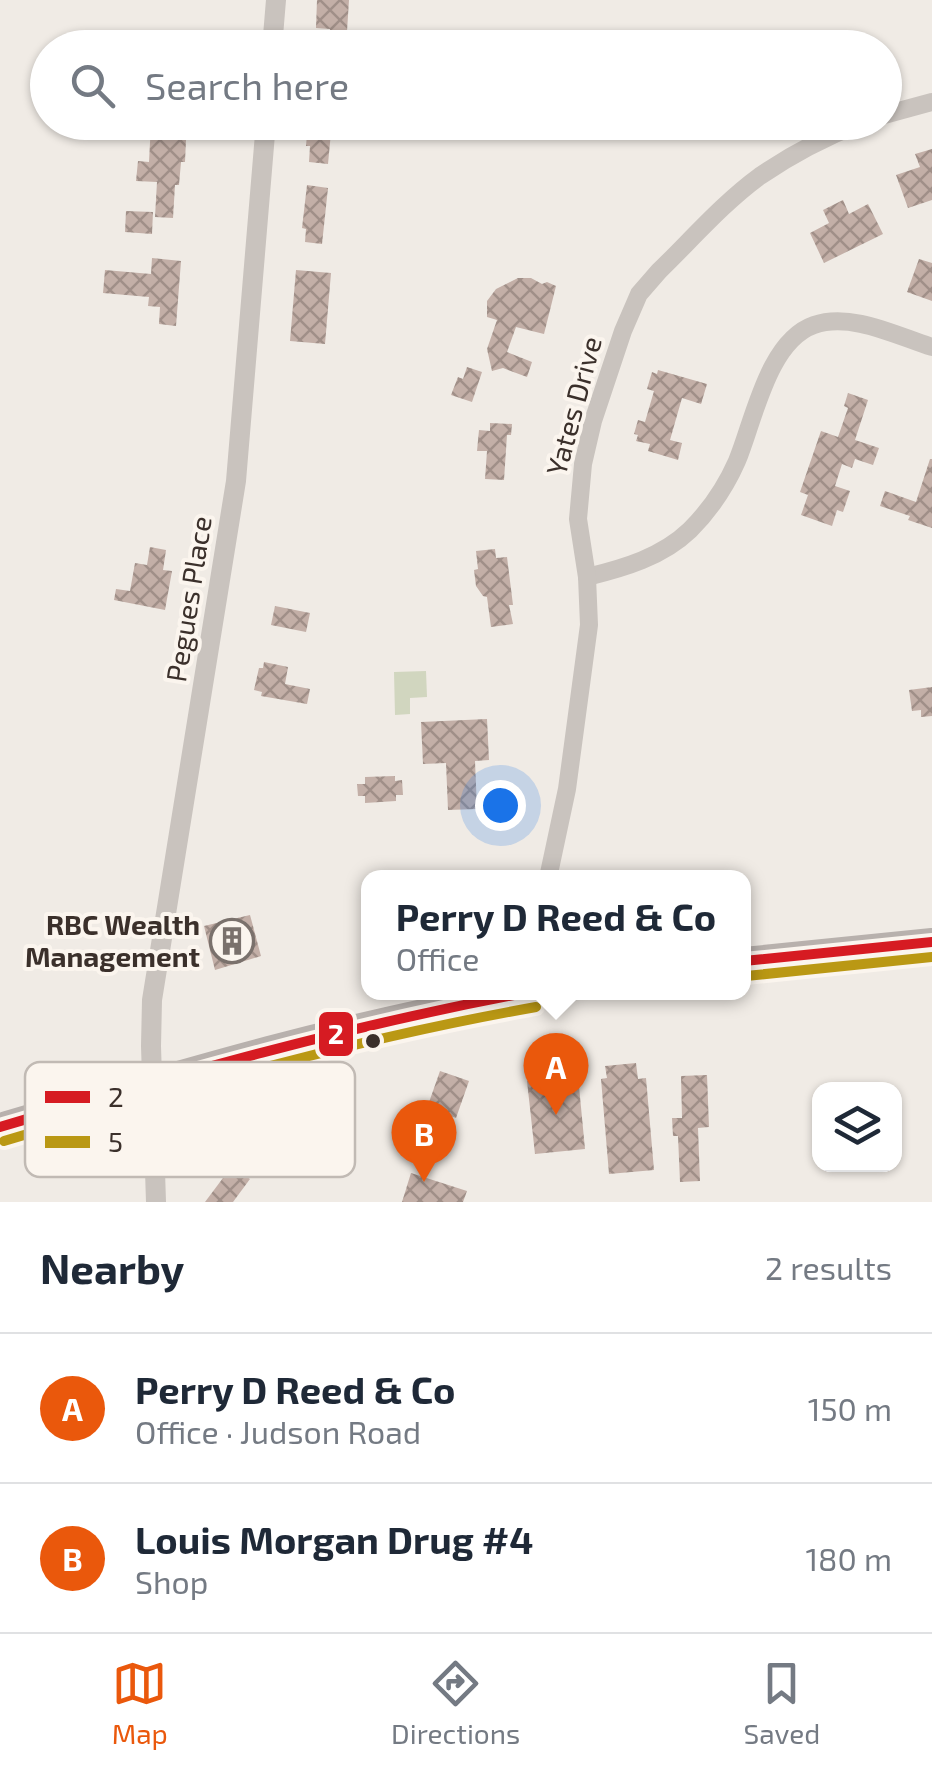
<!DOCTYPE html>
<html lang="en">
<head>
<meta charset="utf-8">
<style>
	:root { --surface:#fff; --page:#f2f2f3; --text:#1f2937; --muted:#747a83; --line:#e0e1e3; --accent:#ea580c }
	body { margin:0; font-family:"Exo 2",sans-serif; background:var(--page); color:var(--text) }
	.controls { position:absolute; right:30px; bottom:30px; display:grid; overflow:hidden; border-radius:20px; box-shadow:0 2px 8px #0004 }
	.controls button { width:90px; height:90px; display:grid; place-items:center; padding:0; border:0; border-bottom:2px solid var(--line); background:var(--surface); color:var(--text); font:50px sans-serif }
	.you { position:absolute; left:500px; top:805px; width:35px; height:35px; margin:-25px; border:8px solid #fff; border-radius:50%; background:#1a73e8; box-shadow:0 0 0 15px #1a73e833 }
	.badge { display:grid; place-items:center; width:65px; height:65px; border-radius:50%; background:var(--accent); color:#fff; font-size:32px; font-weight:700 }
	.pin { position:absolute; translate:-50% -82px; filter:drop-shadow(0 2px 5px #0008) }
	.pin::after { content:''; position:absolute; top:52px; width:35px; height:30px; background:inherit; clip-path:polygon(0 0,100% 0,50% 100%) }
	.popup { position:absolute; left:361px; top:870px; width:390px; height:130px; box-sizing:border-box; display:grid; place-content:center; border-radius:20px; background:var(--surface); filter:drop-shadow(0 2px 8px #0005); font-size:32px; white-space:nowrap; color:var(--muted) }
	.popup b { font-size:38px; color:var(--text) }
	.popup::after { content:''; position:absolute; left:50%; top:100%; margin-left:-20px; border:20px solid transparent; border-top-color:var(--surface) }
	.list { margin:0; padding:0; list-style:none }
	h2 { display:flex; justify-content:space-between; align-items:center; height:130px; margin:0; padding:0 40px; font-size:42px }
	h2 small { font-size:32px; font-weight:400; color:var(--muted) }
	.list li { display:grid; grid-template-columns:65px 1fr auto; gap:30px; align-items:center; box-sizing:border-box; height:150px; padding:0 40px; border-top:2px solid var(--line) }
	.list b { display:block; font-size:38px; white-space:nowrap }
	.list p { margin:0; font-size:32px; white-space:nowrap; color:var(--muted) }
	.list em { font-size:32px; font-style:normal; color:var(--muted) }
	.icon { flex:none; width:55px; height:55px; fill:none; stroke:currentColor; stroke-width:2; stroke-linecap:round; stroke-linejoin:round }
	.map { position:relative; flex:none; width:932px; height:1202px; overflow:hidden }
	.search { position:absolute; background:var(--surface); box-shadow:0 2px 8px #0004; left:30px; right:30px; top:30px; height:110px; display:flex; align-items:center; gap:25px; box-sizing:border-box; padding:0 35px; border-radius:55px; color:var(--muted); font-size:38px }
	.sheet { height:430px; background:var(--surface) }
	nav { display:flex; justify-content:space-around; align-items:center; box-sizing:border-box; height:140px; border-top:2px solid var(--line); background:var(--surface); font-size:28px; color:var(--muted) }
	nav a { display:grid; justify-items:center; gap:5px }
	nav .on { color:var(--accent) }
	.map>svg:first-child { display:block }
	.green { fill:#d1d6bf }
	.building { fill:url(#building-cross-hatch) }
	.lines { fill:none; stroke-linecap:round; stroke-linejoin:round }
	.minor { stroke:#c9c3be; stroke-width:18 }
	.tertiary { stroke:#c9c3be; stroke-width:20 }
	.primary { stroke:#b8b1ad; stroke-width:28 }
	.bus-1-casing { stroke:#fbf5ee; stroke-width:18 }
	.bus-2-casing { stroke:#fbf5ee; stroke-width:18 }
	.bus-1 { stroke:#d61b22; stroke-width:10 }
	.bus-2 { stroke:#ba9814; stroke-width:10 }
	.bus-dot { fill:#3b302b; stroke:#fbf5ee; stroke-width:4 }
	.labels { text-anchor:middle; stroke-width:8; stroke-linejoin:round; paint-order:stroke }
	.street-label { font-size:28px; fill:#3b302b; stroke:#fbf5ee }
	.poi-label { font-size:28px; font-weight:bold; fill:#3b302b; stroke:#fbf5ee; text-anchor:end }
	.key { fill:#fbf5ee; stroke:#c1bab4; stroke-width:2.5 }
	.key-label { font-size:28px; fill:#3b302b }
	.line-badge { stroke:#fbf5ee; stroke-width:4 }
	.badge-label { font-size:28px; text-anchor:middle; font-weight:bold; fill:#fff }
</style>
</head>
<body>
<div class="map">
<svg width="932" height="1202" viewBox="0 0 932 1202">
	<defs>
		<pattern id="building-cross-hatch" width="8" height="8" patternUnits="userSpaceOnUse" patternTransform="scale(2.5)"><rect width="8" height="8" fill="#c3afa7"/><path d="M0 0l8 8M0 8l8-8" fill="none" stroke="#a08f88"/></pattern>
	</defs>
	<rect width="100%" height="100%" fill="#f0ebe5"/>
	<polygon class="green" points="426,671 427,697 410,698 410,714 395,715 394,672"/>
	<g class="building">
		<polygon points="317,0 349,0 346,47 329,46 330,29 316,28"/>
		<polygon points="308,122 332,122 328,164 309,162 310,146 306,146"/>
		<polygon points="151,123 181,125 181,140 186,140 185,162 181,162 179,185 175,185 173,218 155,217 157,182 136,181 138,161 149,162"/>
		<polygon points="932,149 932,200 908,208 896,175 920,167 915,154"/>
		<polygon points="307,185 328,188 322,244 305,242 306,229 302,228"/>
		<polygon points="843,200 849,214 868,204 883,234 824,263 810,233 829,223 823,210"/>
		<polygon points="126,211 153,212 152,234 125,232"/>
		<polygon points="152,258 181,261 176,326 159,324 160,307 148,306 149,297 103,293 105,270 151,274"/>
		<polygon points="919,259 932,263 932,301 907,292"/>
		<polygon points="296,270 331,273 325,344 290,341"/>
		<polygon points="518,278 531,278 542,284 547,282 556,286 544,334 516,327 507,352 532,362 527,377 503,368 492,371 487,349 497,320 487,317 487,301 496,289"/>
		<polygon points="467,367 482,372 472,402 451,395 458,377 463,379"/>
		<polygon points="658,370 707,384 701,404 682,398 670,440 682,443 678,460 648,451 650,444 636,441 638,435 634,434 638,420 645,422 654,391 647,389 652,372 657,374"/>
		<polygon points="848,393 868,400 855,440 879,448 873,465 855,459 852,468 842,464 835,486 850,491 843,512 837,510 832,526 801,515 808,495 800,492 821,431 838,437 848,408 844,406"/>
		<polygon points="490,423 512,424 511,435 507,435 504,480 485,479 487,451 477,451 479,430 490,431"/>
		<polygon points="930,459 932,459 932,528 908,520 910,516 880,506 885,491 916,502"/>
		<polygon points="150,547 166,550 163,570 172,571 165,610 114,600 116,589 130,591 135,563 147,565"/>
		<polygon points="495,549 496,558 507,557 513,605 509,605 513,624 491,627 487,597 483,596 476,586 474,570 478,569 476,551"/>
		<polygon points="275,606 310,613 306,632 271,625"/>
		<polygon points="264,662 288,667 285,684 310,689 307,704 261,696 262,692 254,690 259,668 263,668"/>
		<polygon points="932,687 932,716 921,717 921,710 912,711 909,690"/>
		<polygon points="487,719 489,760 475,761 477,809 448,810 446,763 423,764 421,722"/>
		<polygon points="395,776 395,781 402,780 403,795 396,795 396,801 365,803 365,796 358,796 357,784 365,784 365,777"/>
		<polygon points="250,915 261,956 215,970 204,926"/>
		<polygon points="636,1063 638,1079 646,1078 654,1170 609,1174 601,1079 607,1078 605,1066"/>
		<polygon points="440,1071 469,1081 456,1118 427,1108"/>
		<polygon points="707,1075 709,1127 698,1128 700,1181 680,1182 678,1136 673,1136 672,1118 682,1118 681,1076"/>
		<polygon points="578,1076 585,1149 535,1154 527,1081"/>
		<polygon points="232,1166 250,1179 233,1202 205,1202"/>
		<polygon points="411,1173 467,1191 463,1202 402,1202"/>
	</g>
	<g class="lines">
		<g class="minor">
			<polyline points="884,115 932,102"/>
			<path d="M 587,577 C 624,568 662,557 690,530 C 709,511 726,486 737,461 C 754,420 768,341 814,325 C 851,312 897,336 932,347"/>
			<path d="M 548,878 L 567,789 L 589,625 L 587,577 L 578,519 L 583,464 L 593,421 L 623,331 L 639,294 L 659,271 C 692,239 723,203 760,176 C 792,154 827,136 863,122"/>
		</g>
		<g class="tertiary">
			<polyline points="272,48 276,0"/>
			<polyline points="156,1202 151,1046 152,1000 236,481 266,122"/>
		</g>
		<g class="primary">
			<polyline points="744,961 932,942"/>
			<path d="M 0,1127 C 175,1075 352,1022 533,992"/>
		</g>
		<defs>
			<g id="bus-1">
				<polyline points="744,961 932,942"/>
				<path d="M 0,1127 C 175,1075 350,1025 530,992"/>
			</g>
			<g id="bus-2">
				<polyline points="746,976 932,957"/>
				<path d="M 4,1141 C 180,1089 355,1039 536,1007"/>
			</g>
		</defs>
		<use href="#bus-1" class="bus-1-casing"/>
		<use href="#bus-2" class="bus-2-casing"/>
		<use href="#bus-1" class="bus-1"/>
		<use href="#bus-2" class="bus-2"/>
	</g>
	<defs>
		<symbol id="building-ring" viewBox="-11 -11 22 22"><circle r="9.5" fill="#fbf5ee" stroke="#7a716c" stroke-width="1.5"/><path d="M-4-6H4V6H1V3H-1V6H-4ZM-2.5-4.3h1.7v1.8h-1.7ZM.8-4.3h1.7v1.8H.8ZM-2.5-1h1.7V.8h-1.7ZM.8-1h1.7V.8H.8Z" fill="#7a716c"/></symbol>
	</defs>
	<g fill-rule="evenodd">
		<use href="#building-ring" x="207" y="916" width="50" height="50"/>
	</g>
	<circle class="bus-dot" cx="373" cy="1041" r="9"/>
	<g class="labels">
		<g class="street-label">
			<text transform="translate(574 406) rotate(-75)" y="10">Yates Drive</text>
			<text transform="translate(189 599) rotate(-81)" y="10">Pegues Place</text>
		</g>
		<g class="poi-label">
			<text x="200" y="935">RBC Wealth<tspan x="200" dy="32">Management</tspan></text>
		</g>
	</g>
	<rect x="25" y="1062" width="330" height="115" rx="15" class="key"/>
	<rect x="45" y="1091" width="45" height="12" fill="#d61b22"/>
	<rect x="45" y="1136" width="45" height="12" fill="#ba9814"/>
	<g class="key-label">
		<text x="108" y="1107">2</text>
		<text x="108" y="1152">5</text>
	</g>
	<rect class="line-badge" x="317" y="1010" width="38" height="48" rx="10" fill="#d61b22"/>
	<g class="badge-label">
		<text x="336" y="1044">2</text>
	</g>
</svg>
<div class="controls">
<button><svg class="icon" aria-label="layers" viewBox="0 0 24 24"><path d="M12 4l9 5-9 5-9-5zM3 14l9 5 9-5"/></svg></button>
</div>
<div class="you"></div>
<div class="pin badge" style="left:556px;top:1115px">A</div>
<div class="popup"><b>Perry D Reed &amp; Co</b>Office</div>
<div class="pin badge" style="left:424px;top:1182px">B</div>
<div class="search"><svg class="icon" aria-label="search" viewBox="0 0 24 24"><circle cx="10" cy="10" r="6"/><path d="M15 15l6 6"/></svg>Search here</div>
</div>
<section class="sheet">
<h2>Nearby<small>2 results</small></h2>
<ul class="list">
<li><span class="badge">A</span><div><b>Perry D Reed &amp; Co</b><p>Office · Judson Road</p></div><em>150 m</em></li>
<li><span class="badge">B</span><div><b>Louis Morgan Drug #4</b><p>Shop</p></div><em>180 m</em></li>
</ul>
</section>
<nav>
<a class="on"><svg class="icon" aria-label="map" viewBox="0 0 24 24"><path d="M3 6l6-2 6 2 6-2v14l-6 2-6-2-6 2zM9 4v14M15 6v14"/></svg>Map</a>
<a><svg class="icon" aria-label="directions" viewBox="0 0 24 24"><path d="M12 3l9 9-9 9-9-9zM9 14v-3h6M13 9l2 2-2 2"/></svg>Directions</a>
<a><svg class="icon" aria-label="saved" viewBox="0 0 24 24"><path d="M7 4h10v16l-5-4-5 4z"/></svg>Saved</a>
</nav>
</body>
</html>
